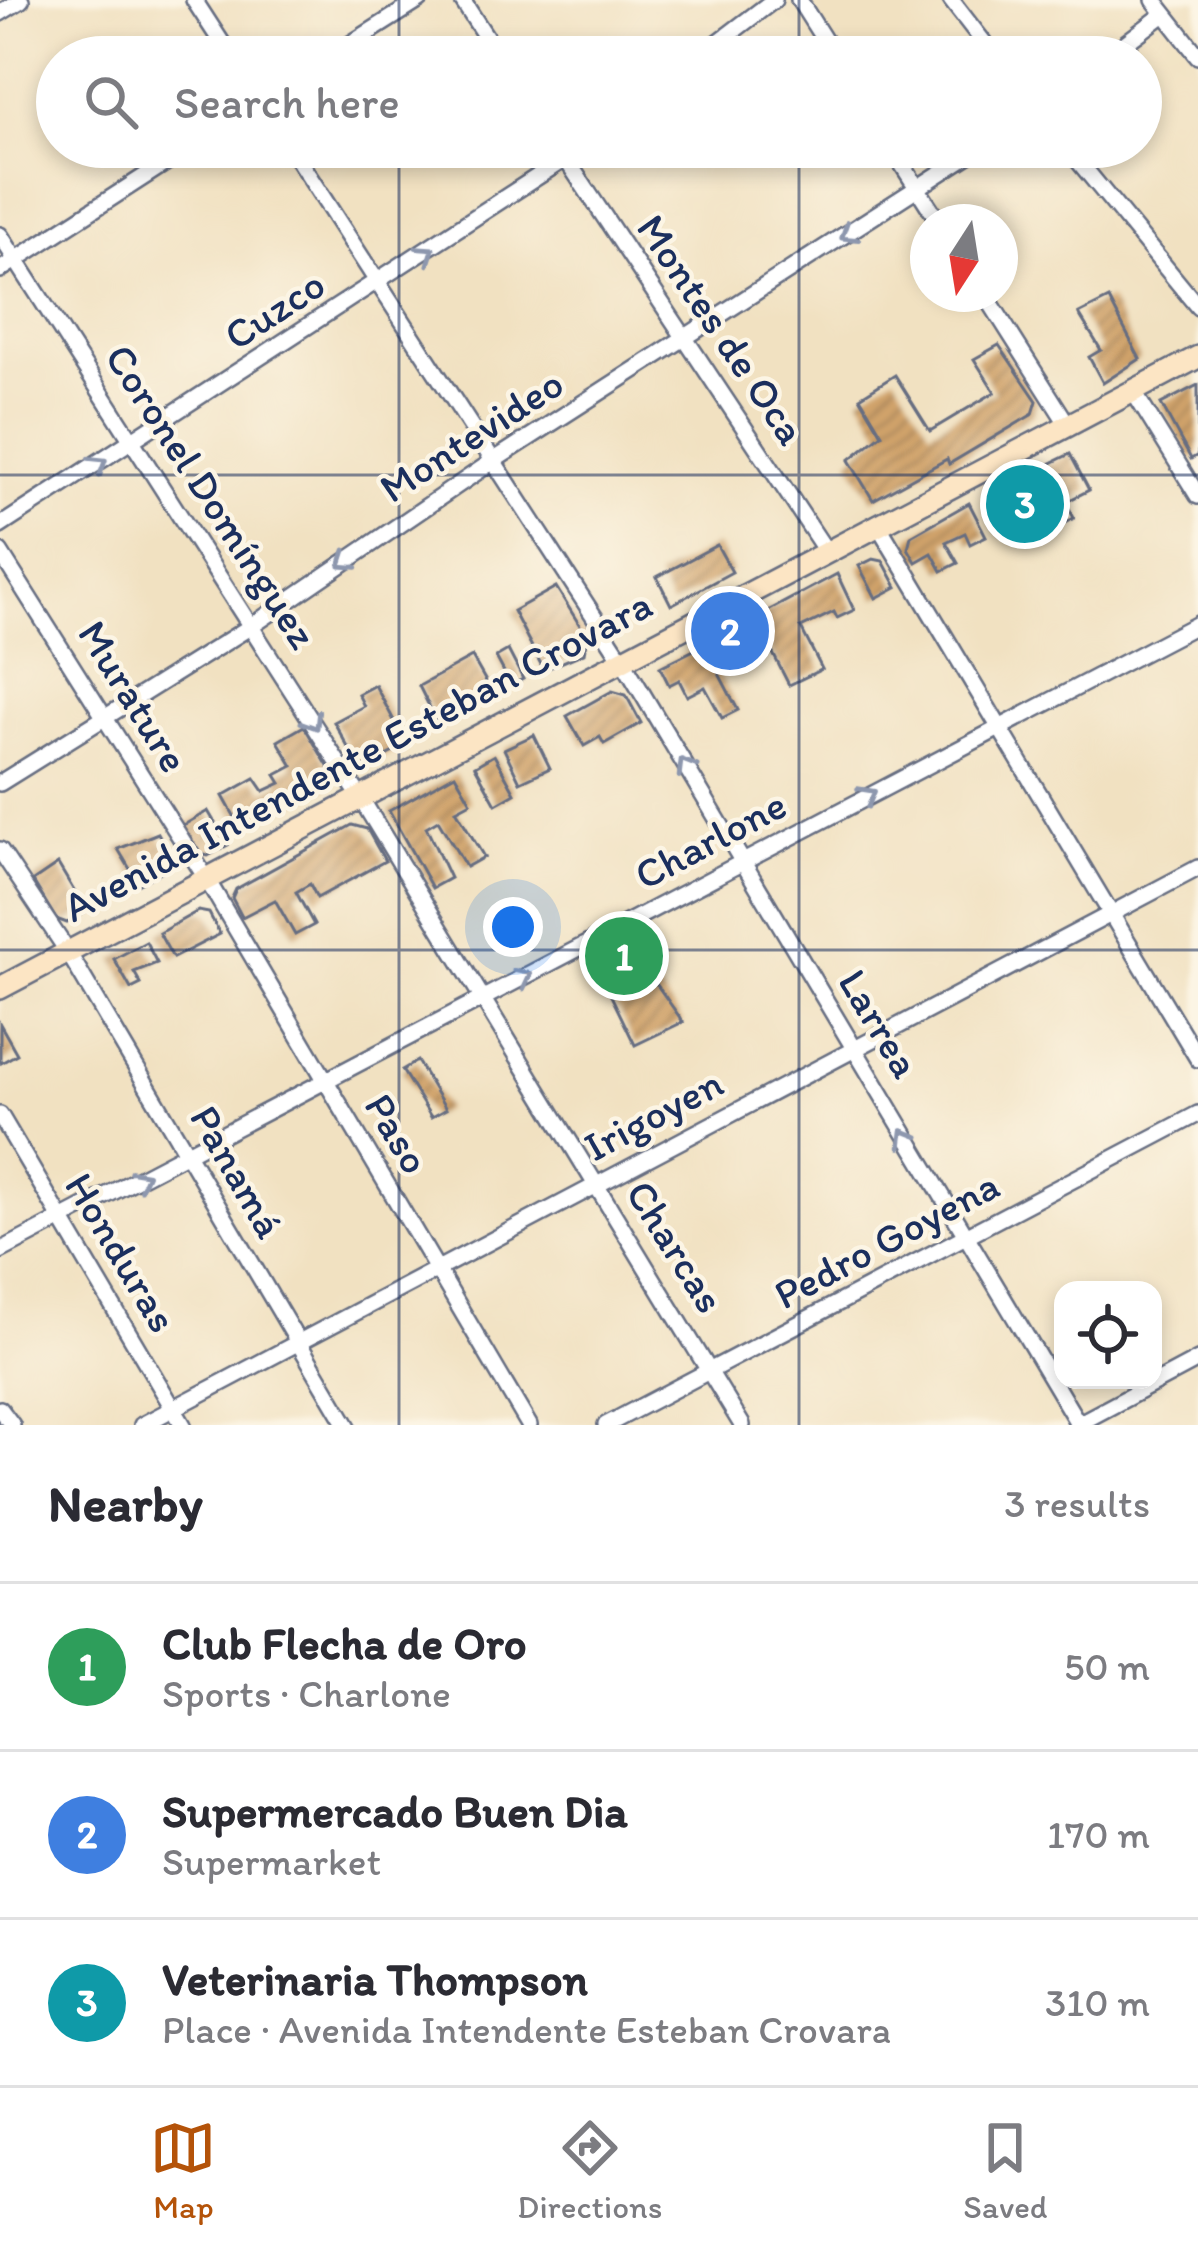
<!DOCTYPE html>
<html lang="en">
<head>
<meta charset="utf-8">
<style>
	:root { --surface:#fff; --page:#f2f2f3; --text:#2b2b33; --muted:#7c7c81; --line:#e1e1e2; --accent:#b45309 }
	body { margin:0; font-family:Itim,sans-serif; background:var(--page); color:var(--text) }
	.controls { position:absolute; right:36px; bottom:36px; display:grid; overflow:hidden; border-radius:24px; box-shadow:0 6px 18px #0003 }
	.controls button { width:108px; height:108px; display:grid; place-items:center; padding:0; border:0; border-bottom:3px solid var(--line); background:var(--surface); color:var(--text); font:60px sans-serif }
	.compass { position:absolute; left:910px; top:204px; width:108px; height:108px; border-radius:50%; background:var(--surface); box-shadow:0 6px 18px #0003; rotate:192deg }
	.you { position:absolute; left:513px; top:927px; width:42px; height:42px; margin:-30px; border:9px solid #fff; border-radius:50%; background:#1a73e8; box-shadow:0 0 0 18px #1a73e833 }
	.badge { display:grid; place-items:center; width:78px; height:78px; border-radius:50%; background:var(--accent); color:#fff; font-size:39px; font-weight:700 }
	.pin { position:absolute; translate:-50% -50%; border:6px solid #fff; box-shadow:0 3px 12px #0006 }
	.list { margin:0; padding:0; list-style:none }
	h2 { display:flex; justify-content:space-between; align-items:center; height:156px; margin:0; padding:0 48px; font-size:51px }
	h2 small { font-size:39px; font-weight:400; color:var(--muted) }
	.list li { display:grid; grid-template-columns:78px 1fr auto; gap:36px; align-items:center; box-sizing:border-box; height:168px; padding:0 48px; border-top:3px solid var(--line) }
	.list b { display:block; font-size:45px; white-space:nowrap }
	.list p { margin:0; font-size:39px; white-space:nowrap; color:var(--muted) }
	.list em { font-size:39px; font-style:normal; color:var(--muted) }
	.icon { flex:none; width:66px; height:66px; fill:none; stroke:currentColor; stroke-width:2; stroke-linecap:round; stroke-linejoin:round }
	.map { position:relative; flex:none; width:1198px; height:1425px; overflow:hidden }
	.search { position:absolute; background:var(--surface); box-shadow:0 6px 18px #0003; left:36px; right:36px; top:36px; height:132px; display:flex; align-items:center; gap:30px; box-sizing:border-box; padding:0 42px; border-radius:66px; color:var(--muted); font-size:45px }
	.sheet { height:660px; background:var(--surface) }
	nav { display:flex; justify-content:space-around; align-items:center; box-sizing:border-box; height:168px; border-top:3px solid var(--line); background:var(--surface); font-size:33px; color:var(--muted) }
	nav a { display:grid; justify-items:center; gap:6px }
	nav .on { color:var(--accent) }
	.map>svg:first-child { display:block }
	.building { fill:url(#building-hatch) }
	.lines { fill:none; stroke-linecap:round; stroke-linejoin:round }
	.minor-casing { stroke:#666d81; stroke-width:20 }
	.secondary-casing { stroke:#666d81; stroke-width:26 }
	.minor { stroke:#fff; stroke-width:15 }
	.secondary { stroke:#fce5c4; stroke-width:21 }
	.oneway { stroke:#8d97ae }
	.grid { fill:none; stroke:#1b2f5e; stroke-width:3; stroke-opacity:0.55 }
	.labels { text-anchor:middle; stroke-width:9; stroke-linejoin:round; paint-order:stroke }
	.street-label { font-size:42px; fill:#1b2f5e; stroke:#fcf5e5 }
</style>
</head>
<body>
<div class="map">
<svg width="1198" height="1425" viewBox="0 0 1198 1425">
	<defs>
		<pattern id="building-hatch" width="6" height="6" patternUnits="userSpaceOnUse" patternTransform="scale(3)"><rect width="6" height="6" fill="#d0a36b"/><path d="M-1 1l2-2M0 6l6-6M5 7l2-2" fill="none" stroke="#a8855b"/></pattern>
	</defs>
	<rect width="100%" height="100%" fill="#fcf5e5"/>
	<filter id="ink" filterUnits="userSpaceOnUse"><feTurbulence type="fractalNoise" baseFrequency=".00833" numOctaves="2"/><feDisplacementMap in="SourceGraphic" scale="24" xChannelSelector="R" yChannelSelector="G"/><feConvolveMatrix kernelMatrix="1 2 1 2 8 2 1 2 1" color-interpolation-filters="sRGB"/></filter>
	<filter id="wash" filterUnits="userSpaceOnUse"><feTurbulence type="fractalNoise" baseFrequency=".004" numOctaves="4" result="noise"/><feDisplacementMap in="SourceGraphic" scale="48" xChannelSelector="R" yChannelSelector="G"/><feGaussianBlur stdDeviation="2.7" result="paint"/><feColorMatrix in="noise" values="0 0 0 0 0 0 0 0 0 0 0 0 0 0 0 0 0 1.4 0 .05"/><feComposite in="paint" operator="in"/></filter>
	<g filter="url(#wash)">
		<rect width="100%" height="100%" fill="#f1e1c1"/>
		<g id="blocks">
			<g class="building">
				<polygon points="1109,299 1140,359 1103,383 1089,357 1101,350 1079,314"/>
				<polygon points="999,345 1037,401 1033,414 949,464 947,459 873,500 849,460 882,434 860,397 895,375 930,431 995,392 974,359"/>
				<polygon points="1198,385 1198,455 1191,459 1161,404"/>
				<polygon points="1070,454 1089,490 1066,502 1074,518 1049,531 1045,522 1011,543 986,495"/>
				<polygon points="969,503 986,536 970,544 965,533 946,542 958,563 942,571 932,553 916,562 908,548 911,536"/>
				<polygon points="717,545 732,572 671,605 657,577"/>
				<polygon points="873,559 883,561 897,587 876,598 859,566"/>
				<polygon points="837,574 854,610 837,618 834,612 801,628 822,669 789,685 755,618"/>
				<polygon points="556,587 587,637 584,653 544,670 513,611"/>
				<polygon points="737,626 753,659 737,666 721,633"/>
				<polygon points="704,645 738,710 722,718 705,687 687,696 679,680 669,685 660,667"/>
				<polygon points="508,650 523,679 511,685 496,657"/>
				<polygon points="472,657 493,694 438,724 419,686"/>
				<polygon points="375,685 407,745 360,769 334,722 364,706 358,694"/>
				<polygon points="612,691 626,695 641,723 604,744 600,737 584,746 567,716"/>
				<polygon points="304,726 332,773 330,786 241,828 223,796 255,778 264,791 281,783 276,775 293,766 278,741"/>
				<polygon points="534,735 550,768 520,782 504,749"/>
				<polygon points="494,755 515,793 496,804 475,766"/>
				<polygon points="455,774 471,802 456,810 484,857 466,867 438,820 426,827 450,878 432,888 389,811"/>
				<polygon points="208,811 228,845 208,856 197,853 182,826"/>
				<polygon points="352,825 367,829 385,861 317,898 310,884 296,892 314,925 295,935 275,900 242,917 232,898 236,889"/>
				<polygon points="158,833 171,856 168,868 139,884 118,849"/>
				<polygon points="58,864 86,911 67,923 56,919 33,881"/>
				<polygon points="198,911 209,913 220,934 173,958 159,933"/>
				<polygon points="146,942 157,963 134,972 141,984 131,989 114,959"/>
				<polygon points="633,951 683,1022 635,1045 598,969"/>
				<polygon points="0,1024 17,1054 1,1063 0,1060"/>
				<polygon points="417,1061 446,1109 431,1117 402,1070"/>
			</g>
		</g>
	</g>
	<g filter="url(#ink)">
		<use href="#blocks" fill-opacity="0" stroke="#666d81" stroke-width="3"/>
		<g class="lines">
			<defs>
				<g id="minor">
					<polyline points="194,0 231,57"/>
					<polyline points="462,0 499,57"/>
					<polyline points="799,0 835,57"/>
					<polyline points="951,0 995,57"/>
					<polyline points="1154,0 1198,56"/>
					<polyline points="0,13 21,0"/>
					<polyline points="330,57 420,0"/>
					<polyline points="699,57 774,0"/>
					<polyline points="1107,57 1164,14"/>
					<polyline points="290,147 621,658 1079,1425"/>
					<polyline points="558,147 826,551"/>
					<polyline points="891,147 939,222"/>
					<polyline points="1067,147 1198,307"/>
					<polyline points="0,235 360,797 742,1425"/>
					<polyline points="0,270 190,147"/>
					<polyline points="985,294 1068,425"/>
					<polyline points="1133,391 1198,496"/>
					<polyline points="877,523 1198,1059"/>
					<polyline points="0,526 583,147"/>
					<polyline points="0,552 206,878 529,1425"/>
					<polyline points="0,783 253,625 493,461 981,147"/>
					<polyline points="0,850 68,952 347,1425"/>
					<polyline points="0,1115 183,1425"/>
					<polyline points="0,1251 1198,624"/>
					<polyline points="0,1409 12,1425"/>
					<polyline points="142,1425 1198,868"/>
					<polyline points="606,1425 1198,1114"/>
					<polyline points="1076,1425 1198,1360"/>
				</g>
				<polyline id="secondary" points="0,988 1198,357"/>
			</defs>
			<use href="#minor" class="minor-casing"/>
			<use href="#secondary" class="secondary-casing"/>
			<use href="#minor" class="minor"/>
			<use href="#secondary" class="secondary"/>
		</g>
		<defs><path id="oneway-chevron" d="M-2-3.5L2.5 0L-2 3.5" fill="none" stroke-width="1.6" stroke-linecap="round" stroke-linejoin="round" transform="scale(3)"/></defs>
		<g class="oneway">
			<use href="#oneway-chevron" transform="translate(848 234) rotate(147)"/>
			<use href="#oneway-chevron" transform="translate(427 253) rotate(-34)"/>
			<use href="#oneway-chevron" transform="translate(99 464) rotate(-32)"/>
			<use href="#oneway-chevron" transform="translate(346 562) rotate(146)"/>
			<use href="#oneway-chevron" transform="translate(313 722) rotate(58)"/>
			<use href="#oneway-chevron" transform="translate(685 766) rotate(-121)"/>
			<use href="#oneway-chevron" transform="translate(868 795) rotate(-29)"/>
			<use href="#oneway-chevron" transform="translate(524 977) rotate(-27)"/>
			<use href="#oneway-chevron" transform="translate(906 1137) rotate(-121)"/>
			<use href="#oneway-chevron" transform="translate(141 1178) rotate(-28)"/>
		</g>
	</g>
	<path class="grid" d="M 399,0 L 399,57M 799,0 L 799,57M 399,147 L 399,1425M 799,147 L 799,1425M 0,475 L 1198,475M 0,950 L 1198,950"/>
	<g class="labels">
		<g class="street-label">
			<text transform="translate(274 309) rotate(-33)" y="15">Cuzco</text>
			<text transform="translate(722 329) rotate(56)" y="15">Montes de Oca</text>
			<text transform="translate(471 435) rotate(-33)" y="15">Montevideo</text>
			<text transform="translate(212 496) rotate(57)" y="15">Coronel Domínguez</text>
			<text transform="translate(134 696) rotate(58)" y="15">Murature</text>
			<text transform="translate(357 755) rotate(-28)" y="15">Avenida Intendente Esteban Crovara</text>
			<text transform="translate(710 839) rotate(-28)" y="15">Charlone</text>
			<text transform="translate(880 1023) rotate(59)" y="15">Larrea</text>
			<text transform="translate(653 1114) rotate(-28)" y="15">Irigoyen</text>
			<text transform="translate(398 1133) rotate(59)" y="15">Paso</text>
			<text transform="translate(238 1171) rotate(60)" y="15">Panamá</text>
			<text transform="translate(886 1239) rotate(-28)" y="15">Pedro Goyena</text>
			<text transform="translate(676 1246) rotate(58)" y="15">Charcas</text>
			<text transform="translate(122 1252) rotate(59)" y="15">Honduras</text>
		</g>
	</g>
</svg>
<div class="controls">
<button><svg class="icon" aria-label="locate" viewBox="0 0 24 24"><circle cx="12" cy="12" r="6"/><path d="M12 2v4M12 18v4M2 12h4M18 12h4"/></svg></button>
</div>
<svg class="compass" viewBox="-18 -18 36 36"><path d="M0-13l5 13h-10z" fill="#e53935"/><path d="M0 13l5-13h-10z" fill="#7c7c81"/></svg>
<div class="you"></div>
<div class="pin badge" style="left:624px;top:956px;background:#2e9e5b">1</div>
<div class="pin badge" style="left:730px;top:631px;background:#3f7fe0">2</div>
<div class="pin badge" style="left:1025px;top:504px;background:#0f9aa8">3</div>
<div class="search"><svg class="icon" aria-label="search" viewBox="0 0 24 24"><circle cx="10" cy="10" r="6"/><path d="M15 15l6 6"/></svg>Search here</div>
</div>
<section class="sheet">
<h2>Nearby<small>3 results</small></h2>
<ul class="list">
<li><span class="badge" style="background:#2e9e5b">1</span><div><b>Club Flecha de Oro</b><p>Sports · Charlone</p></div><em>50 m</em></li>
<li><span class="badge" style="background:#3f7fe0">2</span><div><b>Supermercado Buen Dia</b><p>Supermarket</p></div><em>170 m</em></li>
<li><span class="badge" style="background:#0f9aa8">3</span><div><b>Veterinaria Thompson</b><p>Place · Avenida Intendente Esteban Crovara</p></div><em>310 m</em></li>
</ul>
</section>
<nav>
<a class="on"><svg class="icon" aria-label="map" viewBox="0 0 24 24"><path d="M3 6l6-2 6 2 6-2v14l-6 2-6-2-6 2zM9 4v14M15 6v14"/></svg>Map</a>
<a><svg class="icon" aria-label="directions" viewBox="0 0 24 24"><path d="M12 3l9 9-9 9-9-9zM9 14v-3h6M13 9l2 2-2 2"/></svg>Directions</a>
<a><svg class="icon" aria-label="saved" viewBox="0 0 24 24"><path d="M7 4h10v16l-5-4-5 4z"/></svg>Saved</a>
</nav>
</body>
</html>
